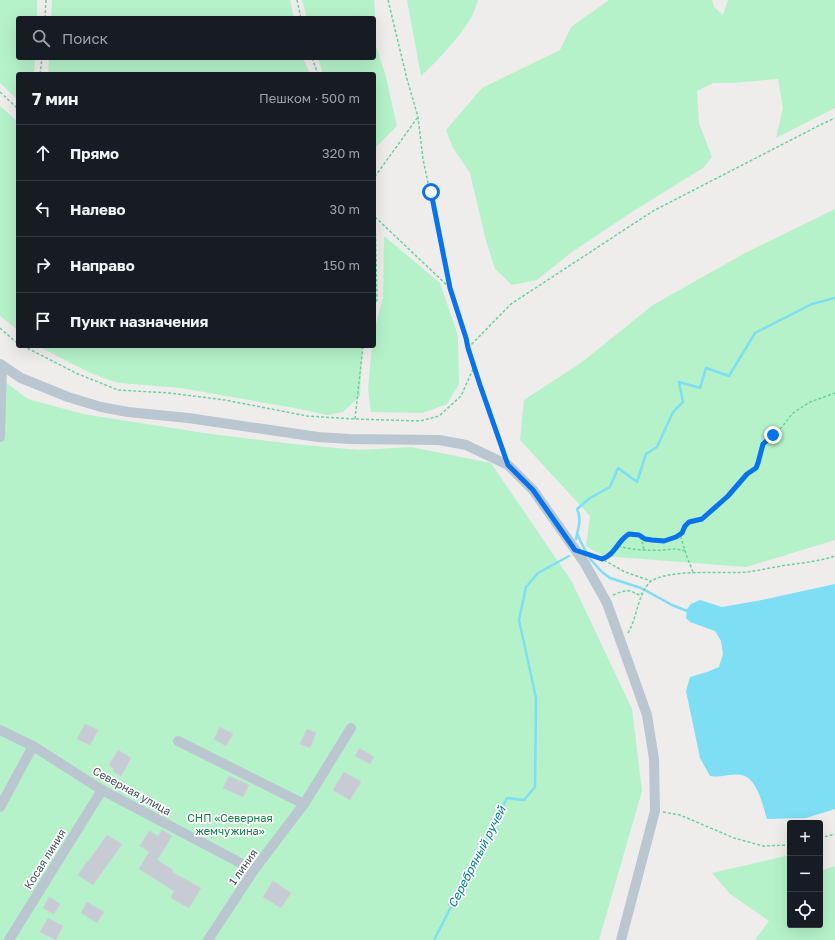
<!DOCTYPE html>
<html lang="ru">
<head>
<meta charset="utf-8">
<style>
	:root { --surface:#171b24; --page:#242831; --text:#f1f3f6; --muted:#9ea1a6; --line:#363941 }
	body { margin:0; font-family:"Golos Text",sans-serif; background:var(--page); color:var(--text) }
	.controls { position:absolute; right:12px; bottom:12px; display:grid; overflow:hidden; border-radius:4px; box-shadow:0 4px 16px #0002 }
	.controls button { width:36px; height:36px; display:grid; place-items:center; padding:0; border:0; border-bottom:1px solid var(--line); background:var(--surface); color:var(--text); font:20px sans-serif }
	.stop { position:absolute; width:12px; height:12px; margin:-9px; border:3px solid #0973eb; border-radius:50%; background:#fff }
	.stop.end { background:#0973eb; border-color:#fff; box-shadow:0 1px 4px #0008 }
	.list { margin:0; padding:0; list-style:none }
	h2 { display:flex; justify-content:space-between; align-items:center; height:52px; margin:0; padding:0 16px; font-size:17px }
	h2 small { font-size:13px; font-weight:400; color:var(--muted) }
	.list li { display:grid; grid-template-columns:26px 1fr auto; gap:12px; align-items:center; box-sizing:border-box; height:56px; padding:0 16px; border-top:1px solid var(--line) }
	.list b { display:block; font-size:15px; white-space:nowrap }
	.list em { font-size:13px; font-style:normal; color:var(--muted) }
	.icon { flex:none; width:22px; height:22px; fill:none; stroke:currentColor; stroke-width:2; stroke-linecap:round; stroke-linejoin:round }
	.map { position:relative; flex:none; width:835px; height:940px; overflow:hidden }
	.search { position:absolute; background:var(--surface); box-shadow:0 4px 16px #0002; left:16px; top:16px; width:360px; height:44px; display:flex; align-items:center; gap:10px; box-sizing:border-box; padding:0 14px; border-radius:4px; color:var(--muted); font-size:15px }
	.panel { position:absolute; background:var(--surface); box-shadow:0 4px 16px #0002; left:16px; top:72px; width:360px; height:276px; border-radius:4px }
	.map>svg:first-child { display:block }
	.green { fill:#b5f2ca }
	.water { fill:#7edef3 }
	.lines { fill:none; stroke-linecap:round; stroke-linejoin:round }
	.stream { stroke:#7edef3; stroke-width:2.5 }
	.building { fill:#c7cbd3; stroke:#cfd2d9 }
	.path { stroke:#6ad39c; stroke-width:1.5; stroke-dasharray:3 2; stroke-linecap:butt }
	.minor { stroke:#bbc7d0; stroke-width:10 }
	.route { stroke:#0973eb; stroke-width:5 }
	.labels { text-anchor:middle; stroke-width:3.5; stroke-linejoin:round; paint-order:stroke }
	.street-label { font-size:11px; fill:#43505b; stroke:#fff }
	.park-label { font-size:11px; fill:#0e8144; stroke:#fff }
	.water-label { font-size:12px; font-style:italic; fill:#037e99; stroke:#fff }
</style>
</head>
<body>
<div class="map">
<svg width="835" height="940" viewBox="0 0 835 940">
	<rect width="100%" height="100%" fill="#efecec"/>
	<g class="green">
		<polygon points="0,0 37,0 37,18 18,18 18,58 35,58 34,74 18,74 18,100 0,83"/>
		<polygon points="52,0 290,0 294,18 51,18"/>
		<polygon points="302,0 374,0 375,11 374,23 374,18 307,18"/>
		<path d="M 407,0 L 478,0 C 476,6 474,12 471,18 C 458,39 439,59 421,76 Z"/>
		<polygon points="609,0 712,0 714,7 723,15 728,0 835,0 835,108 776,138 783,108 778,79 731,83 713,83 697,91 699,123 712,157 703,168 635,210 572,252 537,280 512,285 495,269 486,241 470,173 453,148 446,130 482,88 560,50 571,27"/>
		<polygon points="374,40 385,73 397,126 374,149 374,74 323,74 318,58 374,58"/>
		<polygon points="49,58 303,58 310,74 48,74"/>
		<polygon points="0,106 18,122 18,330 0,316"/>
		<polygon points="835,209 835,540 746,567 603,556 586,546 590,516 520,440 524,400 582,362 653,305 745,253"/>
		<polygon points="384,236 440,283 458,336 459,384 447,404 423,413 371,412 368,389 372,346 374,346 374,332 383,298"/>
		<path d="M 38,346 L 362,346 L 360,396 L 343,412 L 327,415 L 300,409 L 181,388 L 120,383 C 91,376 64,359 38,346 Z"/>
		<polygon points="0,378 28,399 83,414 211,434 294,444 359,450 411,447 491,463 572,582 632,709 642,791 599,940 0,940"/>
		<polygon points="790,855 790,925 820,925 820,871 835,866 835,940 755,940 769,921 730,894 712,873"/>
	</g>
	<path class="water" d="M 835,584 L 835,809 L 806,818 L 767,819 C 763,806 757,777 741,775 C 731,773 721,778 710,776 L 700,758 L 686,691 L 690,677 L 707,672 L 719,667 L 723,654 L 721,641 L 715,631 L 690,622 L 686,618 L 687,609 L 691,604 L 700,600 L 722,607 L 762,600 Z"/>
	<g class="lines">
		<g class="stream">
			<polyline points="577,534 584,548 591,560 602,572 610,578 641,588 672,605 687,611"/>
			<path d="M 576,539 C 578,529 582,519 577,509 L 590,498 L 610,487 L 618,468 L 637,482 L 646,454 L 657,447 L 673,412 L 683,402 L 679,382 L 700,388 L 706,368 L 729,376 L 755,333 L 812,304 L 835,298"/>
			<polyline points="434,940 507,798 524,800 535,787 536,698 519,620 526,587 538,573 569,556"/>
		</g>
	</g>
	<g class="building">
		<polygon points="85,724 98,730 90,745 77,739"/>
		<polygon points="220,727 233,734 226,746 214,739"/>
		<polygon points="307,729 316,733 310,748 300,744"/>
		<polygon points="359,748 374,757 370,764 355,756"/>
		<polygon points="118,750 131,758 121,776 113,771 114,769 109,765"/>
		<polygon points="344,772 361,782 350,800 333,790"/>
		<polygon points="229,776 249,785 243,797 223,788"/>
		<polygon points="162,830 172,836 157,860 173,870 172,872 201,888 189,908 171,898 174,891 139,869 149,852 140,846 149,831 158,836"/>
		<polygon points="107,835 122,844 93,885 78,875 87,861 88,862"/>
		<polygon points="273,881 291,893 281,908 263,897"/>
		<polygon points="49,897 60,904 54,914 43,908"/>
		<polygon points="87,902 104,912 97,923 81,913"/>
		<polygon points="48,918 63,926 56,940 40,932"/>
	</g>
	<g class="lines">
		<g class="path">
			<polyline points="297,0 301,18"/>
			<polyline points="388,0 407,79 418,117 423,159 450,288 466,337 468,348 480,385 503,451"/>
			<polyline points="45,18 46,0"/>
			<polyline points="312,58 318,74"/>
			<polyline points="40,74 42,58"/>
			<polyline points="0,92 18,109"/>
			<polyline points="374,176 376,175 418,117"/>
			<polyline points="374,214 375,217 377,300 374,306"/>
			<polyline points="375,217 449,287"/>
			<polyline points="0,328 18,344"/>
			<polyline points="23,346 78,374 118,390 170,393 225,400 307,416 355,419 420,421 439,416 461,396 474,367"/>
			<polyline points="468,348 511,304 653,211 822,124 835,118"/>
			<polyline points="355,419 363,346"/>
			<polyline points="640,537 643,544 644,550"/>
			<path d="M 618,546 C 633,550 648,551 663,550 C 674,549 674,548 685,551"/>
			<polyline points="590,555 604,560 625,572 651,581"/>
			<path d="M 602,559 C 615,555 618,540 629,534 C 636,534 639,536 645,539 C 658,544 671,540 682,533"/>
			<polyline points="693,572 687,557 681,538 682,530 685,526 689,522 702,519 728,496 747,474 756,467 758,463 763,444 781,428 793,413 810,402 835,393"/>
			<path d="M 613,595 C 618,593 624,590 630,591 C 634,592 636,594 640,595 L 642,593"/>
			<path d="M 628,633 C 637,618 637,597 649,583 C 664,568 726,574 748,572 C 761,570 774,567 787,565 C 803,563 820,561 835,556"/>
			<polyline points="663,812 680,815 734,838 763,846 790,845"/>
			<polyline points="820,838 835,834"/>
		</g>
		<g class="minor">
			<polyline points="0,364 21,378 68,397 101,407 128,412 188,418 318,437 350,439 439,440 466,445 508,465 533,490 584,562 607,603 647,715 654,759 655,811 621,940"/>
			<polyline points="0,437 2,365"/>
			<polyline points="0,730 33,746 102,790 254,870"/>
			<polyline points="178,741 304,804"/>
			<polyline points="0,807 33,746"/>
			<polyline points="9,940 102,790"/>
			<polyline points="208,940 254,870 304,804 351,728"/>
		</g>
	</g>
	<g class="lines">
		<path class="route" d="M 431,192 L 450,288 L 466,338 L 468,348 L 480,385 L 508,465 L 533,490 L 575,550 L 602,559 C 615,555 618,540 629,534 L 639,535 L 645,539 L 652,540 L 664,541 L 676,537 L 682,533 L 685,526 L 689,522 L 702,519 L 728,496 L 747,474 L 756,468 L 758,463 L 763,444 L 773,435"/>
	</g>
	<g class="labels">
		<g class="street-label">
			<text transform="translate(132 791) rotate(29)" y="4">Северная улица</text>
			<text transform="translate(45 859) rotate(-58)" y="4">Косая линия</text>
			<text transform="translate(243 867) rotate(-55)" y="4">1 линия</text>
		</g>
		<g class="park-label">
			<text x="230" y="822">СНП «Северная<tspan x="230" dy="13">жемчужина»</tspan></text>
		</g>
		<g class="water-label">
			<text transform="translate(477 857) rotate(-63)" y="4">Серебряный ручей</text>
		</g>
	</g>
</svg>
<div class="controls">
<button>+</button>
<button>−</button>
<button><svg class="icon" aria-label="locate" viewBox="0 0 24 24"><circle cx="12" cy="12" r="6"/><path d="M12 2v4M12 18v4M2 12h4M18 12h4"/></svg></button>
</div>
<div class="stop" style="left:431px;top:192px"></div>
<div class="stop end" style="left:773px;top:435px"></div>
<div class="search"><svg class="icon" aria-label="search" viewBox="0 0 24 24"><circle cx="10" cy="10" r="6"/><path d="M15 15l6 6"/></svg>Поиск</div>
<section class="panel">
<h2>7 мин<small>Пешком · 500 m</small></h2>
<ul class="list">
<li><svg class="icon" aria-label="ahead" viewBox="0 0 24 24"><path d="M12 20V5M6 11l6-6 6 6"/></svg><div><b>Прямо</b></div><em>320 m</em></li>
<li><svg class="icon" aria-label="left" viewBox="0 0 24 24"><path d="M17 20v-9H6M10 6l-5 5 5 5"/></svg><div><b>Налево</b></div><em>30 m</em></li>
<li><svg class="icon" aria-label="right" viewBox="0 0 24 24"><path d="M7 20v-9h11M14 6l5 5-5 5"/></svg><div><b>Направо</b></div><em>150 m</em></li>
<li><svg class="icon" aria-label="arrive" viewBox="0 0 24 24"><path d="M6 21V4h12l-3 4 3 4H6"/></svg><div><b>Пункт назначения</b></div></li>
</ul>
</section>
</div>
</body>
</html>
